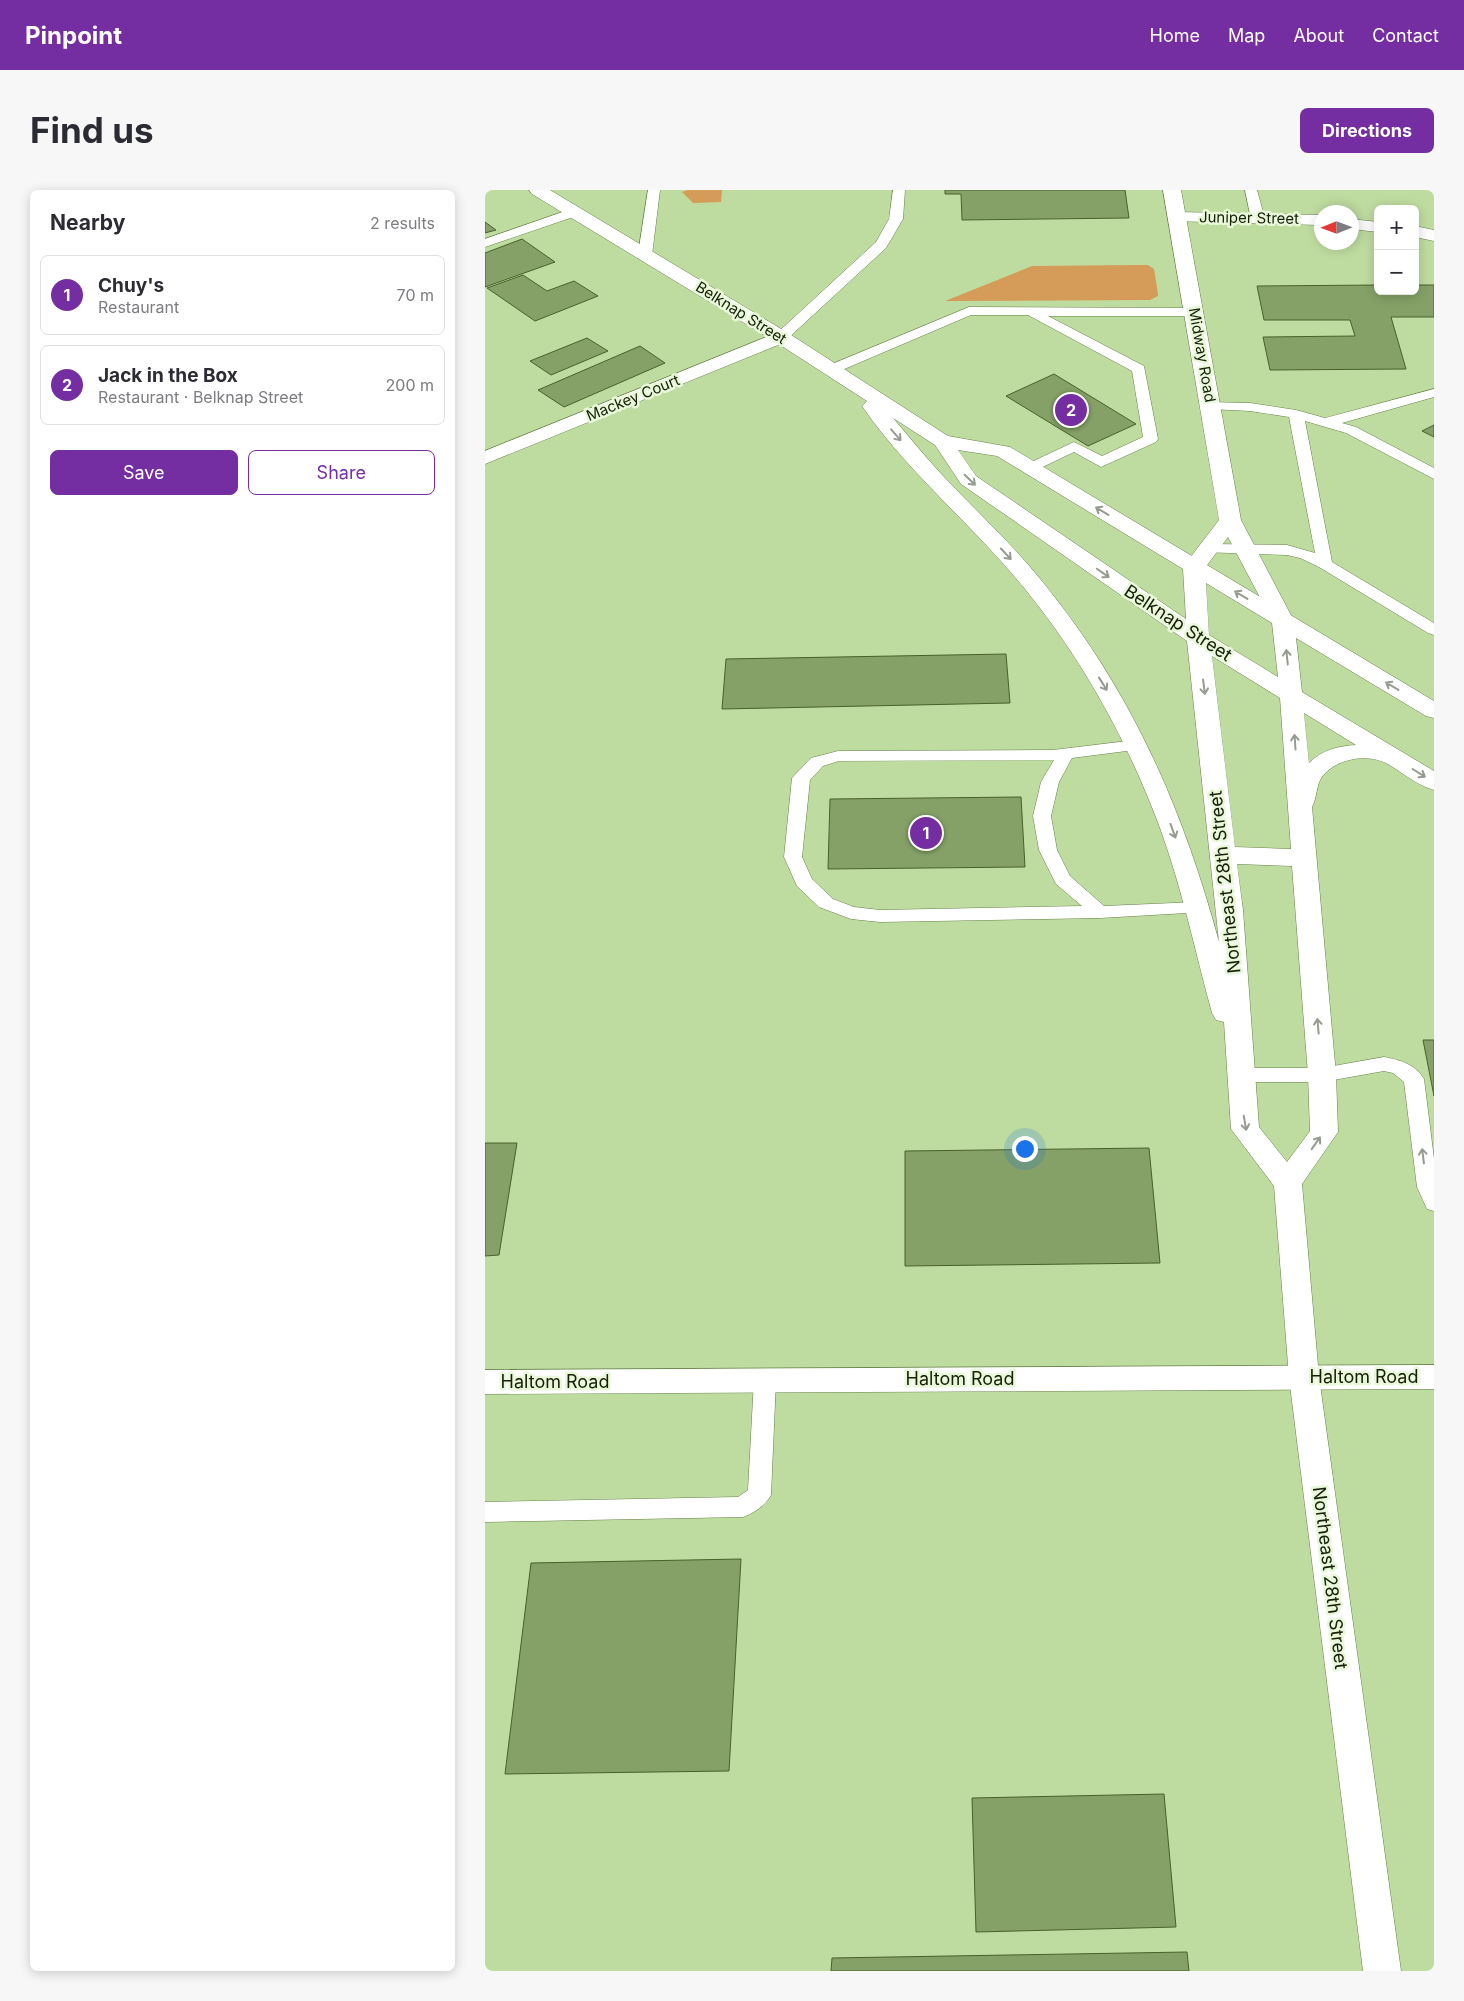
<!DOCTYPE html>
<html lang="en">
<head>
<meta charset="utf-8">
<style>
	:root { --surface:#fff; --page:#f7f7f7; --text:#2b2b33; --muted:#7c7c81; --line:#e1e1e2; --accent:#752ea1 }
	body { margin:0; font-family:Inter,sans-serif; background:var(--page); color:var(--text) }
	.controls { position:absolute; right:15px; top:15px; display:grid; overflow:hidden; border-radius:8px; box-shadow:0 2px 12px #0003 }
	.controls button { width:45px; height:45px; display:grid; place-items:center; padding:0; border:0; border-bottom:1px solid var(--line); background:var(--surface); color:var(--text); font:25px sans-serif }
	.compass { position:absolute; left:829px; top:15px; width:45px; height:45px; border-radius:50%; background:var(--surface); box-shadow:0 2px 12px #0003; rotate:269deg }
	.you { position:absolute; left:539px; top:958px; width:18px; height:18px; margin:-12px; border:4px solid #fff; border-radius:50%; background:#1a73e8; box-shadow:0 0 0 8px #1a73e833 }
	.badge { display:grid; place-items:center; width:32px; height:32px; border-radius:50%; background:var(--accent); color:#fff; font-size:16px; font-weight:700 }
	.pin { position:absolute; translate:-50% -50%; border:2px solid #fff; box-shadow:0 1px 5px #0006 }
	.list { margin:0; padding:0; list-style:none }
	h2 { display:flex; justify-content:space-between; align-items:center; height:65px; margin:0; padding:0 20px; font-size:21px }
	h2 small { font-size:16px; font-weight:400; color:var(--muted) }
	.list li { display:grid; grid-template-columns:32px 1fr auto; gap:15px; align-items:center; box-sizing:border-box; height:80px; margin:0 10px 10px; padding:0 10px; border:1px solid var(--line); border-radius:8px }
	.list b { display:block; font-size:19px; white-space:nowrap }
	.list p { margin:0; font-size:16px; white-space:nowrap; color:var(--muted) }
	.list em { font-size:16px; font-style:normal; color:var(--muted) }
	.actions { display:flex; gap:10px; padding:15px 20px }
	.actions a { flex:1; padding:11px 0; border:1px solid var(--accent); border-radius:8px; text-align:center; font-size:18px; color:var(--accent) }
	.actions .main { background:var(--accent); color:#fff }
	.map { position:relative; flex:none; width:949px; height:1781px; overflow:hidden; border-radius:8px }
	header { display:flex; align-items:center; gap:30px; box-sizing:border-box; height:70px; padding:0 25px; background:var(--accent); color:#fff }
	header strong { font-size:24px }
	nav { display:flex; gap:28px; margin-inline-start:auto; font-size:18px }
	.intro { display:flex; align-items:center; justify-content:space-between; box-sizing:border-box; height:120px; padding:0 30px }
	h1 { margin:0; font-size:35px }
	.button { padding:12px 22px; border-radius:8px; background:var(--accent); color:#fff; font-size:18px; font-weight:700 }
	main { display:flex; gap:30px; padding:0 30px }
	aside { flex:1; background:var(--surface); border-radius:8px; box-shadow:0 2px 12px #0003 }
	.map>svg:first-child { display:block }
	.green { fill:#d59b58 }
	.building { fill:#85a167; stroke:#486129 }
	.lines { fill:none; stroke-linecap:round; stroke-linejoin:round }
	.lane-casing { stroke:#678149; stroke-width:1 }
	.street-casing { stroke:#678149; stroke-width:1 }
	.secondary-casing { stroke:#678149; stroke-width:1 }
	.primary-casing { stroke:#678149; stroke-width:1 }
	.lane { fill:#fff; fill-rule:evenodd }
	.street { fill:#fff; fill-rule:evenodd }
	.secondary { fill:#fff; fill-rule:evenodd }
	.primary { fill:#fff; fill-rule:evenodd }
	.oneway { stroke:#969b90 }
	.labels { text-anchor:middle; stroke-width:5; stroke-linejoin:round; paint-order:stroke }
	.far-street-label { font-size:15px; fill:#162009; stroke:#e8f8d9 }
	.street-label { font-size:18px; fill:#162009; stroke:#e8f8d9 }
</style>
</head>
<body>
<header>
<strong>Pinpoint</strong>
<nav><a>Home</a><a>Map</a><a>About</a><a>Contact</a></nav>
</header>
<div class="intro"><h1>Find us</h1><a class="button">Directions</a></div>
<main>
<aside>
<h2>Nearby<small>2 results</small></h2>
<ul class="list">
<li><span class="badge">1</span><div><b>Chuy's</b><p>Restaurant</p></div><em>70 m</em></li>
<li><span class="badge">2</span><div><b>Jack in the Box</b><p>Restaurant · Belknap Street</p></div><em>200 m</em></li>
</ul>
<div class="actions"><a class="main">Save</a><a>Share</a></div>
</aside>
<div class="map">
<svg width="949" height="1781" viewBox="0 0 949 1781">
	<rect width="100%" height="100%" fill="#bfdca0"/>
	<g class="green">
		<polygon points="203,0 237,0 236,12 208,13 197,2"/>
		<polygon points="652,75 663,75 669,79 673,104 673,106 665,110 460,111 547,76"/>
	</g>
	<g class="building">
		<polygon points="460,0 640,0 644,28 477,30 476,4 460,4"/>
		<polygon points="0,32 11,40 0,43"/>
		<polygon points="37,49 70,72 0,97 0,63"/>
		<polygon points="38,85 62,101 89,91 113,106 50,131 2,98"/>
		<polygon points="893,95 893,101 930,101 930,95 949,95 949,127 906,127 921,179 785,180 778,147 870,146 865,130 779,130 772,96"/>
		<polygon points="102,148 123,161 66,185 45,171"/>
		<polygon points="155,156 180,173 79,217 53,200"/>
		<polygon points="569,184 651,234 603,256 521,206"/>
		<polygon points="949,235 949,247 937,241"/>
		<polygon points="521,464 525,513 237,519 241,469"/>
		<polygon points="536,607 540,677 343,679 345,609"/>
		<polygon points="938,850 949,850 949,906"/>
		<polygon points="0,953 32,953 14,1065 0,1066"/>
		<polygon points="664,958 675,1073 420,1076 420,961"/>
		<polygon points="256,1369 244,1581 20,1584 46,1373"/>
		<polygon points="679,1604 691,1737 491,1742 487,1608"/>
		<polygon points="702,1762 704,1781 346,1781 347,1768"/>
	</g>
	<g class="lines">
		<defs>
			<g id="lane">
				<polygon points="163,0 175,0 167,65 160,69 153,65"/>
				<polygon points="408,0 420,0 418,29 401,58 301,150 291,150 289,147 291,144 391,52 404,29"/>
				<polygon points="760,0 772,0 780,29 778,32 768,32 766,29"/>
				<polygon points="89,18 94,19 96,22 94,25 0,57 0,49"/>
				<polygon points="484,117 709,118 716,122 709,126 563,126 659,176 673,249 671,252 616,277 589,262 545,283 540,281 537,278 540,275 589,252 617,266 658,247 647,181 543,125 486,125 350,183 340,183 338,180 340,177"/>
				<polygon points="949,199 949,207 857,233 871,237 949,278 949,289 861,243 820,231 847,372 949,433 949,445 943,443 834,377 815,368 802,365 717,362 715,359 717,356 723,354 802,355 830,363 804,227 765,221 726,219 721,218 719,215 721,212 765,213 811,220 840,228"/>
				<path d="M 651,550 L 657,551 L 660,555 L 657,559 L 587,568 L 574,592 L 566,626 L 572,660 L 585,686 L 619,716 L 712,712 L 719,714 L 721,718 L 719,722 L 615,728 L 395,732 L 366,729 L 334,717 L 312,696 L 299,667 L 307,588 L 326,568 L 353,561 L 568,560 ZM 569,570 L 556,592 L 548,626 L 554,660 L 571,694 L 597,716 L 395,720 L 369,717 L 348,709 L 327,689 L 317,667 L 325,590 L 338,576 L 354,571 Z"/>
				<path d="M 899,867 C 915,870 930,874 939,889 L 949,969 L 949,1021 L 942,1019 L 932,997 L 919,892 L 908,883 L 899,881 L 837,892 L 756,892 L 749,890 L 746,885 L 749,880 L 756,878 L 837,878 Z"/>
				<path d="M 280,1181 L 288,1184 L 291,1190 L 286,1305 C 280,1316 269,1323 258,1327 L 0,1332 L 0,1312 L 253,1307 L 263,1300 L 269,1190 L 272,1184 Z"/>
			</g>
			<g id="street">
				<polygon points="692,22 836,25 836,35 686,31 683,27 686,23"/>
				<polygon points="866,29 893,32 893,42 866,39"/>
				<polygon points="930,36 949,40 949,51 930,47"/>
				<polygon points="296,141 303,143 306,147 303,151 0,274 0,261"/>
			</g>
			<g id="secondary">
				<polygon points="678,0 696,0 756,330 809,431 806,436 798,438 790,436 743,347 717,382 709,384 701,382 698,377 734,330"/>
				<polygon points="949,1175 949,1199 0,1204 0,1180"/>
			</g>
			<path id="primary" d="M 44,0 L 65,0 L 303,143 L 463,246 L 525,257 L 949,511 L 949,528 L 941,526 L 811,448 L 817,502 L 949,581 L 949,600 C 931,595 917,582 901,573 C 881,563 850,569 837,587 C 831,595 832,608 827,617 L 851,885 L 853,942 L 817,994 L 834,1187 L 916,1781 L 878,1781 L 804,1187 L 789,996 L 746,939 L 739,832 L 731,830 L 727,823 C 710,761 697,698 675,638 C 643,552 598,470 540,399 C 489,336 423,283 377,216 L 382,211 L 289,151 L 47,4 ZM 408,228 L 450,255 L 476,294 L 702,451 L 734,752 C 697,616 646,500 556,390 C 527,354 492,322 460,288 C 442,269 425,248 408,228 ZM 473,260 L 512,266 L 698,379 L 701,429 L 491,286 ZM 721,393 L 787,433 L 793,487 L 724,445 ZM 727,466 L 795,508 L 806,659 L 750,657 ZM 819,523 L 871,555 C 853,556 837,560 824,573 ZM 752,674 L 807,676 L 823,885 L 825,941 L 802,972 L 774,937 L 758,720 Z"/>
		</defs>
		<use href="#lane" class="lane-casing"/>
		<use href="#street" class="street-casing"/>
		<use href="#secondary" class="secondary-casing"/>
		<use href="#primary" class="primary-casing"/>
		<use href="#lane" class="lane"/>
		<use href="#street" class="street"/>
		<use href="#secondary" class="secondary"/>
		<use href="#primary" class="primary"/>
	</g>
	<defs><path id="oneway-shaft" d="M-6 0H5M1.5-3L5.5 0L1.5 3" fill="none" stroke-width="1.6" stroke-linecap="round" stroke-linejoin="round" transform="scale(1.25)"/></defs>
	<g class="oneway">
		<use href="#oneway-shaft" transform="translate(411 245) rotate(49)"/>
		<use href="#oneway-shaft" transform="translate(485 290) rotate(44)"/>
		<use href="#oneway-shaft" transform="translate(617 321) rotate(-149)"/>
		<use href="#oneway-shaft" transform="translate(521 364) rotate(47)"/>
		<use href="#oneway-shaft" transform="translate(618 383) rotate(35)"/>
		<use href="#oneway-shaft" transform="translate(756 405) rotate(-149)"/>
		<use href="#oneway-shaft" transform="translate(802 467) rotate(-96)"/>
		<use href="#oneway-shaft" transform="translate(618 494) rotate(58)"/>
		<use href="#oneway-shaft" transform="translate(907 496) rotate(-149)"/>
		<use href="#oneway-shaft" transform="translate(719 497) rotate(83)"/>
		<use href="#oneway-shaft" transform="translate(810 552) rotate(-94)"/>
		<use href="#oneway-shaft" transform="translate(934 583) rotate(32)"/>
		<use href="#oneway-shaft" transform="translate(688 641) rotate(70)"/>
		<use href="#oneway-shaft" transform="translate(833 836) rotate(-95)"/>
		<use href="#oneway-shaft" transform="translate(760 933) rotate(80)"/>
		<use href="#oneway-shaft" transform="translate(831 953) rotate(-55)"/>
		<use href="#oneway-shaft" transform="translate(938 966) rotate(-97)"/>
	</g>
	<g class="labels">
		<g class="far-street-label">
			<text transform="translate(764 28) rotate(1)" y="5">Juniper Street</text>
			<text transform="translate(256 123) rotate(32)" y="5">Belknap Street</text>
			<text transform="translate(717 165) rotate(80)" y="5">Midway Road</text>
			<text transform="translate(148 208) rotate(-22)" y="5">Mackey Court</text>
		</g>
		<g class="street-label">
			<text transform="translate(693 433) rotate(33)" y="6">Belknap Street</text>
			<text transform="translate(740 692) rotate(-96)" y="6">Northeast 28th Street</text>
			<text x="879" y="1193">Haltom Road</text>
			<text x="475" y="1195">Haltom Road</text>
			<text x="70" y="1198">Haltom Road</text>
			<text transform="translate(845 1388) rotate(83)" y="6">Northeast 28th Street</text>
		</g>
	</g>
</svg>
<div class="controls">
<button>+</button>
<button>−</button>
</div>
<svg class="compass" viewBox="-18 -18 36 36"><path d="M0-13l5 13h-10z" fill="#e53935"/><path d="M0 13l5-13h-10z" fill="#7c7c81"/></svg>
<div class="you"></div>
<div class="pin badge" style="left:441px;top:643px">1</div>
<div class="pin badge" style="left:586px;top:220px">2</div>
</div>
</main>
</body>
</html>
